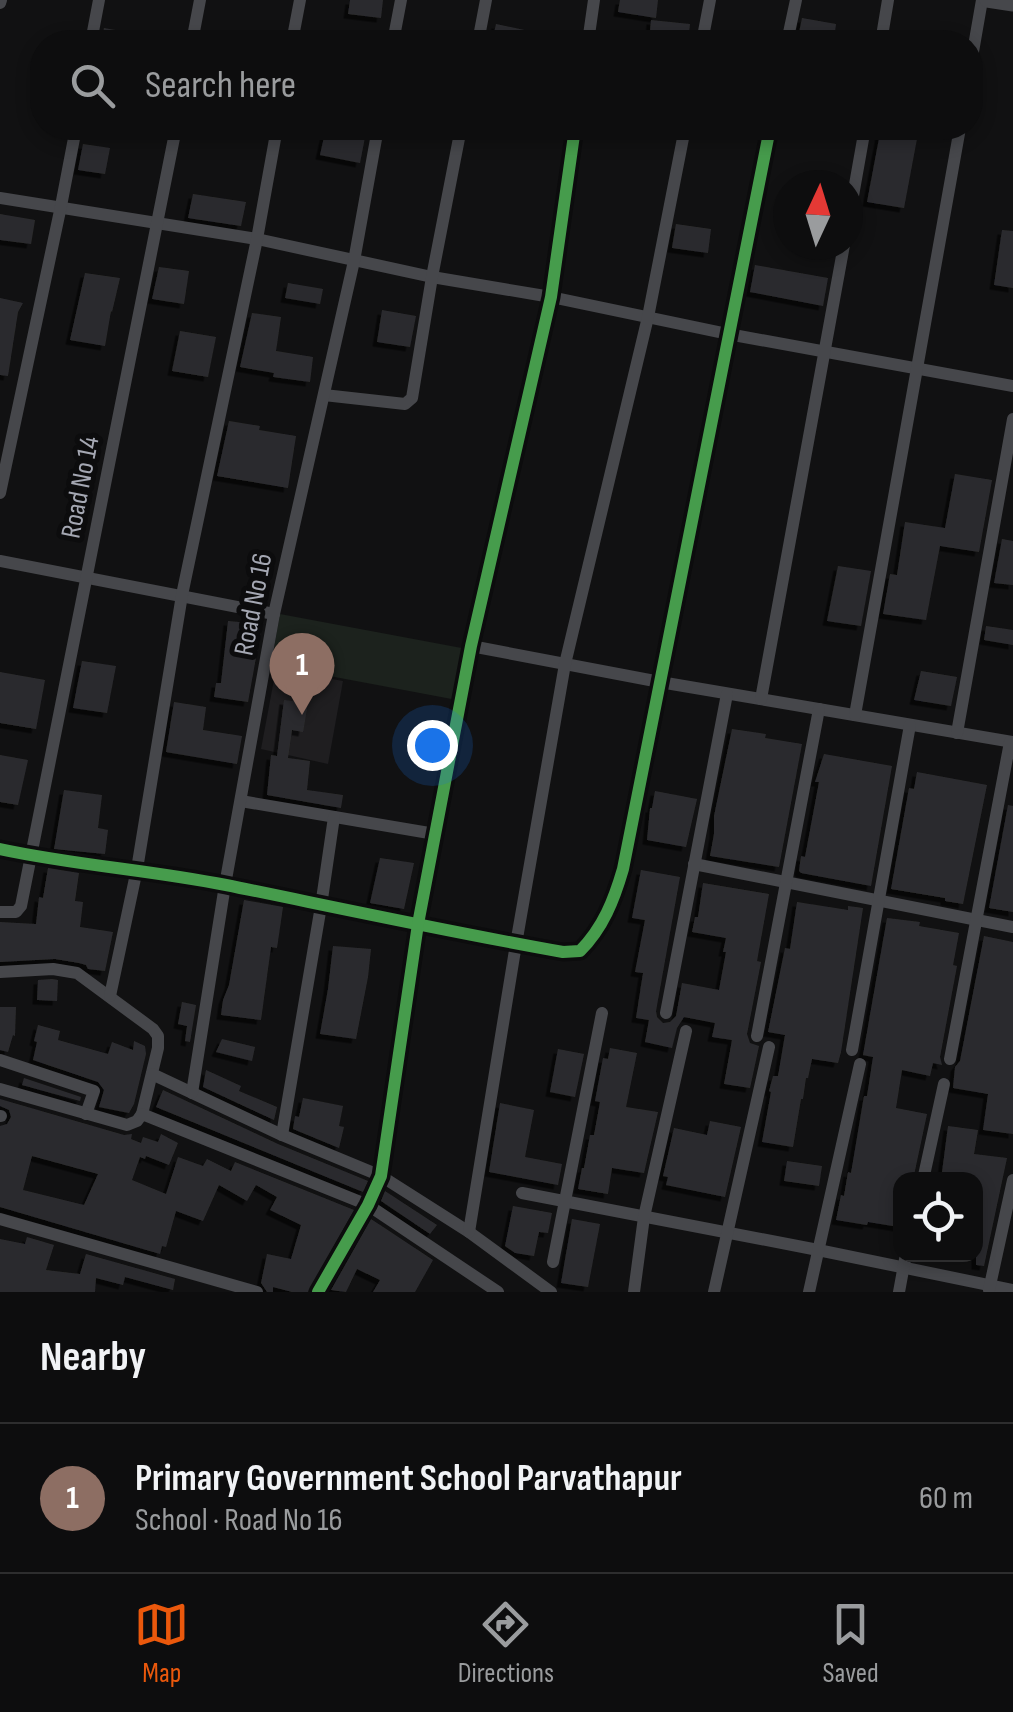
<!DOCTYPE html>
<html lang="en">
<head>
<meta charset="utf-8">
<style>
	:root { --surface:#0d0d0e; --page:#161617; --text:#f1f3f6; --muted:#9a9c9e; --line:#2d2d2e; --accent:#ea580c }
	body { margin:0; font-family:"Sofia Sans Condensed",sans-serif; background:var(--page); color:var(--text) }
	.controls { position:absolute; right:30px; bottom:30px; display:grid; overflow:hidden; border-radius:20px; box-shadow:0 5px 15px #0003 }
	.controls button { width:90px; height:90px; display:grid; place-items:center; padding:0; border:0; border-bottom:2px solid var(--line); background:var(--surface); color:var(--text); font:50px sans-serif }
	.compass { position:absolute; left:773px; top:170px; width:90px; height:90px; border-radius:50%; background:var(--surface); box-shadow:0 5px 15px #0003; rotate:4deg }
	.you { position:absolute; left:432px; top:745px; width:35px; height:35px; margin:-25px; border:8px solid #fff; border-radius:50%; background:#1a73e8; box-shadow:0 0 0 15px #1a73e833 }
	.badge { display:grid; place-items:center; width:65px; height:65px; border-radius:50%; background:var(--accent); color:#fff; font-size:32px; font-weight:700 }
	.pin { position:absolute; translate:-50% -82px; filter:drop-shadow(0 2px 5px #0008) }
	.pin::after { content:''; position:absolute; top:52px; width:35px; height:30px; background:inherit; clip-path:polygon(0 0,100% 0,50% 100%) }
	.list { margin:0; padding:0; list-style:none }
	h2 { display:flex; justify-content:space-between; align-items:center; height:130px; margin:0; padding:0 40px; font-size:42px }
	h2 small { font-size:32px; font-weight:400; color:var(--muted) }
	.list li { display:grid; grid-template-columns:65px 1fr auto; gap:30px; align-items:center; box-sizing:border-box; height:150px; padding:0 40px; border-top:2px solid var(--line) }
	.list b { display:block; font-size:38px; white-space:nowrap }
	.list p { margin:0; font-size:32px; white-space:nowrap; color:var(--muted) }
	.list em { font-size:32px; font-style:normal; color:var(--muted) }
	.icon { flex:none; width:55px; height:55px; fill:none; stroke:currentColor; stroke-width:2; stroke-linecap:round; stroke-linejoin:round }
	.map { position:relative; flex:none; width:1013px; height:1292px; overflow:hidden }
	.search { position:absolute; background:var(--surface); box-shadow:0 5px 15px #0003; left:30px; right:30px; top:30px; height:110px; display:flex; align-items:center; gap:25px; box-sizing:border-box; padding:0 35px; border-radius:40px; color:var(--muted); font-size:38px }
	.sheet { height:280px; background:var(--surface) }
	nav { display:flex; justify-content:space-around; align-items:center; box-sizing:border-box; height:140px; border-top:2px solid var(--line); background:var(--surface); font-size:28px; color:var(--muted) }
	nav a { display:grid; justify-items:center; gap:5px }
	nav .on { color:var(--accent) }
	.map>svg:first-child { display:block }
	.built { fill:#1f1e20 }
	.green { fill:#1c221d }
	.building { fill:#2c2c2e; fill-rule:evenodd; filter:url(#shadow) }
	.lines { fill:none; stroke-linecap:round; stroke-linejoin:round }
	.minor { stroke:#46474b; stroke-width:12 }
	.tertiary { stroke:#46474b; stroke-width:15 }
	.cycleway-casing { stroke:#0c0c0d; stroke-width:19 }
	.cycleway { stroke:#469c4c; stroke-width:12 }
	.labels { text-anchor:middle; stroke-width:10; stroke-linejoin:round; paint-order:stroke }
	.street-label { font-size:28px; fill:#a4a7b2; stroke:#0c0c0d }
</style>
</head>
<body>
<div class="map">
<svg width="1013" height="1292" viewBox="0 0 1013 1292">
	<defs>
		<filter id="shadow"><feDropShadow dx="-4.5" dy="4.5" stdDeviation="0" flood-color="#0009"/></filter>
	</defs>
	<rect width="100%" height="100%" fill="#111112"/>
	<polygon class="built" points="276,669 343,681 328,764 261,749"/>
	<polygon class="green" points="280,614 467,649 457,700 271,665"/>
	<g class="building">
		<polygon points="350,0 383,0 381,18 348,14"/>
		<polygon points="620,0 658,0 656,18 618,12"/>
		<polygon points="802,18 836,24 834,39 799,33"/>
		<polygon points="651,20 690,24 688,42 649,42"/>
		<polygon points="496,24 534,32 532,42 492,42"/>
		<polygon points="104,28 149,36 149,42 101,42"/>
		<polygon points="326,128 344,128 366,132 360,163 320,155"/>
		<polygon points="881,128 919,128 904,208 867,202"/>
		<polygon points="83,144 110,148 105,174 78,170"/>
		<polygon points="193,194 246,202 241,226 188,218"/>
		<polygon points="0,214 35,220 31,244 0,240"/>
		<polygon points="676,224 711,229 708,253 672,248"/>
		<polygon points="1002,230 1013,231 1013,288 994,285"/>
		<polygon points="755,265 828,278 823,306 750,292"/>
		<polygon points="159,267 189,271 184,304 152,299"/>
		<polygon points="85,273 120,278 112,312 111,311 105,346 70,340"/>
		<polygon points="288,283 323,289 320,304 285,298"/>
		<polygon points="0,298 23,303 18,312 8,376 0,375"/>
		<polygon points="382,310 416,316 410,347 377,342"/>
		<polygon points="252,313 281,317 276,351 313,357 310,382 273,377 274,373 240,367"/>
		<polygon points="180,331 216,337 208,377 172,371"/>
		<polygon points="229,421 260,426 259,430 296,436 288,488 217,476"/>
		<polygon points="955,474 992,480 979,552 940,546 926,620 883,614 890,574 897,575 905,522 945,528"/>
		<polygon points="1002,539 1013,541 1013,585 994,583"/>
		<polygon points="838,566 871,571 861,626 827,621"/>
		<polygon points="228,621 262,624 248,702 214,697 216,683 221,683"/>
		<polygon points="986,626 1013,630 1013,645 984,640"/>
		<polygon points="82,661 116,666 107,713 73,708"/>
		<polygon points="921,671 957,677 951,706 914,700"/>
		<polygon points="0,672 45,680 36,729 0,723"/>
		<polygon points="284,700 308,703 303,732 292,730 288,758 310,761 307,790 343,795 341,808 267,795 271,755 277,756"/>
		<polygon points="174,702 206,707 203,730 242,736 237,764 166,752"/>
		<polygon points="732,729 766,734 765,738 802,744 779,867 710,856 714,834 714,816"/>
		<polygon points="824,754 892,766 871,886 801,873 799,871 801,856 805,857 819,782 815,782"/>
		<polygon points="0,755 28,760 18,805 0,802"/>
		<polygon points="917,772 987,785 963,904 945,901 945,898 891,889 909,788 914,789"/>
		<polygon points="64,790 102,795 98,828 108,830 105,854 54,849"/>
		<polygon points="655,791 697,799 686,847 647,840 650,808 652,808"/>
		<polygon points="1008,805 1013,806 1013,912 989,908"/>
		<polygon points="380,858 414,863 404,909 370,903"/>
		<polygon points="48,868 79,873 75,901 83,902 80,927 113,932 105,971 88,969 86,965 79,963 55,959 0,962 0,922 36,924 39,897 43,898"/>
		<polygon points="641,870 680,877 656,1011 657,1017 663,1023 670,1022 676,1016 682,983 719,990 726,952 723,952 726,938 692,932 695,917 698,917 703,883 769,894 757,961 761,962 747,1034 750,1043 759,1046 750,1088 724,1084 732,1040 712,1037 715,1023 684,1017 677,1028 672,1048 645,1042 649,1020 636,1018 643,973 635,972 645,920 632,918"/>
		<polygon points="244,900 283,907 277,948 271,947 261,1020 221,1015 223,1000 229,985"/>
		<polygon points="797,902 848,910 848,906 863,908 841,1052 838,1063 812,1059 808,1078 806,1078 803,1099 801,1099 793,1147 762,1142 771,1092 769,1091 773,1076 778,1076 785,1035 768,1032 785,948 790,949"/>
		<polygon points="887,918 920,922 919,926 959,933 953,965 957,966 940,1057 942,1065 933,1063 930,1076 902,1070 896,1108 927,1114 913,1180 900,1180 899,1227 868,1222 867,1225 836,1220 841,1195 844,1196 848,1172 851,1173 864,1096 867,1096 873,1057 863,1055"/>
		<polygon points="984,936 1013,942 1013,1134 983,1130 988,1094 953,1088 955,1067 960,1061"/>
		<polygon points="333,946 371,949 368,977 356,1039 320,1034 328,989"/>
		<polygon points="52,979 58,980 57,1001 37,1000 38,980"/>
		<polygon points="182,1002 196,1005 190,1042 185,1041 187,1026 178,1024"/>
		<polygon points="0,1007 16,1007 15,1036 13,1035 8,1052 0,1050"/>
		<polygon points="38,1025 60,1031 58,1040 108,1054 112,1042 133,1050 134,1041 145,1046 146,1054 134,1104 129,1113 99,1107 104,1090 98,1082 33,1060 37,1042 34,1041"/>
		<polygon points="222,1039 255,1047 252,1061 216,1052"/>
		<polygon points="610,1048 637,1053 626,1107 658,1112 644,1173 612,1168 608,1194 578,1189 582,1168 584,1168 590,1135 594,1135 600,1102 595,1101 603,1058 608,1059"/>
		<polygon points="558,1049 584,1054 575,1097 550,1092"/>
		<polygon points="206,1070 241,1086 239,1091 277,1107 274,1120 203,1087"/>
		<polygon points="24,1078 81,1097 80,1101 22,1085"/>
		<polygon points="163,1090 278,1144 368,1181 363,1192 156,1107"/>
		<polygon points="303,1098 343,1106 339,1126 344,1127 339,1148 293,1129 295,1116 299,1117"/>
		<path d="M 0,1099 L 124,1135 L 132,1134 L 131,1139 L 141,1143 L 143,1137 L 158,1142 L 161,1134 L 178,1143 L 169,1165 L 146,1156 L 145,1159 L 140,1157 L 132,1180 L 166,1194 L 178,1157 L 203,1166 L 207,1159 L 231,1171 L 235,1162 L 354,1210 L 308,1292 L 292,1292 L 273,1287 L 273,1292 L 267,1292 L 261,1283 L 267,1254 L 291,1259 L 301,1225 L 270,1210 L 277,1197 L 256,1185 L 247,1201 L 219,1185 L 203,1221 L 176,1211 L 166,1247 L 162,1246 L 160,1254 L 0,1207 L 0,1126 L 7,1124 L 11,1117 L 9,1110 L 0,1106 ZM 32,1156 L 98,1174 L 84,1205 L 23,1190 Z"/>
		<polygon points="500,1103 534,1110 525,1157 562,1164 558,1185 489,1172"/>
		<polygon points="710,1121 741,1127 725,1197 666,1185 668,1177 663,1176 674,1128 707,1135"/>
		<polygon points="948,1126 978,1130 974,1154 1007,1158 984,1266 976,1265 976,1180 941,1180"/>
		<polygon points="787,1161 822,1166 819,1186 784,1181"/>
		<polygon points="385,1191 437,1225 430,1234 381,1201"/>
		<polygon points="513,1206 552,1213 548,1233 539,1232 534,1256 515,1253 505,1246"/>
		<polygon points="371,1219 433,1260 415,1292 373,1292 380,1280 357,1269 346,1292 331,1290"/>
		<polygon points="572,1219 600,1224 588,1287 561,1283"/>
		<polygon points="27,1237 54,1245 46,1270 80,1274 86,1254 175,1279 173,1290 125,1277 123,1285 96,1278 95,1292 0,1292 0,1239 25,1244"/>
	</g>
	<g class="lines">
		<g class="minor">
			<polyline points="0,3 1,0"/>
			<polyline points="91,42 99,0"/>
			<polyline points="192,42 200,0"/>
			<polyline points="292,42 300,0"/>
			<polyline points="393,42 401,0"/>
			<polyline points="478,42 486,0"/>
			<polyline points="588,42 594,0"/>
			<polyline points="702,42 710,0"/>
			<polyline points="787,42 796,0"/>
			<polyline points="881,42 888,0"/>
			<polyline points="970,69 982,0"/>
			<polyline points="0,198 257,239 432,277 551,297 728,334 1013,386"/>
			<polyline points="848,224 865,128"/>
			<polyline points="324,395 405,404 412,398 432,277 461,128"/>
			<polyline points="0,493 61,206 76,128"/>
			<polyline points="0,561 274,614"/>
			<polyline points="471,646 660,682 1013,742"/>
			<polyline points="761,699 844,245"/>
			<polyline points="855,715 960,128"/>
			<polyline points="957,733 1013,419"/>
			<polyline points="241,801 435,834"/>
			<path d="M 0,849 C 74,865 151,870 226,885 C 339,908 450,932 563,952 L 580,951 C 603,928 614,900 623,869 L 770,128"/>
			<polyline points="694,864 1013,927"/>
			<polyline points="0,912 16,912 21,906 176,128"/>
			<polyline points="0,972 53,969 77,973 153,1029 158,1036 158,1048 142,1114"/>
			<polyline points="110,996 137,869 182,595 257,239 277,128"/>
			<polyline points="666,1013 727,694"/>
			<polyline points="757,1036 819,709"/>
			<polyline points="852,1050 910,725"/>
			<polyline points="950,1059 1010,742"/>
			<polyline points="0,1060 94,1091 86,1114"/>
			<polyline points="152,1074 282,1135 381,1176 469,1232 551,1292"/>
			<polyline points="0,1089 127,1125 137,1121 142,1114 368,1205 498,1292"/>
			<polyline points="192,1093 225,885 274,614 354,261 378,128"/>
			<polyline points="0,1116 1,1116"/>
			<polyline points="282,1135 321,906 334,817"/>
			<polyline points="923,1180 944,1084"/>
			<polyline points="522,1193 818,1250 1013,1290"/>
			<polyline points="0,1219 257,1292"/>
			<polyline points="469,1232 516,944 565,664 648,317 685,128"/>
			<polyline points="553,1262 602,1013"/>
			<polyline points="989,1290 1013,1180"/>
			<polyline points="318,1292 368,1205 381,1176 418,924 471,646 551,297 575,128"/>
			<polyline points="634,1292 644,1217 686,1031"/>
			<polyline points="714,1292 769,1047"/>
			<polyline points="809,1292 860,1064"/>
			<polyline points="899,1292 906,1254"/>
		</g>
		<polyline class="tertiary" points="987,0 1013,4"/>
		<defs>
			<g id="cycleway">
				<path d="M 0,849 C 74,865 151,870 226,885 C 339,908 450,932 563,952 L 580,951 C 603,928 614,900 623,869 L 770,128"/>
				<polyline points="318,1292 368,1205 381,1176 418,924 471,646 551,297 575,128"/>
			</g>
		</defs>
		<use href="#cycleway" class="cycleway-casing"/>
		<use href="#cycleway" class="cycleway"/>
	</g>
	<g class="labels">
		<g class="street-label">
			<text transform="translate(79 487) rotate(-79)" y="10">Road No 14</text>
			<text transform="translate(252 604) rotate(-79)" y="10">Road No 16</text>
		</g>
	</g>
</svg>
<div class="controls">
<button><svg class="icon" aria-label="locate" viewBox="0 0 24 24"><circle cx="12" cy="12" r="6"/><path d="M12 2v4M12 18v4M2 12h4M18 12h4"/></svg></button>
</div>
<svg class="compass" viewBox="-18 -18 36 36"><path d="M0-13l5 13h-10z" fill="#e53935"/><path d="M0 13l5-13h-10z" fill="#9a9c9e"/></svg>
<div class="you"></div>
<div class="pin badge" style="left:302px;top:715px;background:#8d6e63">1</div>
<div class="search"><svg class="icon" aria-label="search" viewBox="0 0 24 24"><circle cx="10" cy="10" r="6"/><path d="M15 15l6 6"/></svg>Search here</div>
</div>
<section class="sheet">
<h2>Nearby<small></small></h2>
<ul class="list">
<li><span class="badge" style="background:#8d6e63">1</span><div><b>Primary Government School Parvathapur</b><p>School · Road No 16</p></div><em>60 m</em></li>
</ul>
</section>
<nav>
<a class="on"><svg class="icon" aria-label="map" viewBox="0 0 24 24"><path d="M3 6l6-2 6 2 6-2v14l-6 2-6-2-6 2zM9 4v14M15 6v14"/></svg>Map</a>
<a><svg class="icon" aria-label="directions" viewBox="0 0 24 24"><path d="M12 3l9 9-9 9-9-9zM9 14v-3h6M13 9l2 2-2 2"/></svg>Directions</a>
<a><svg class="icon" aria-label="saved" viewBox="0 0 24 24"><path d="M7 4h10v16l-5-4-5 4z"/></svg>Saved</a>
</nav>
</body>
</html>
